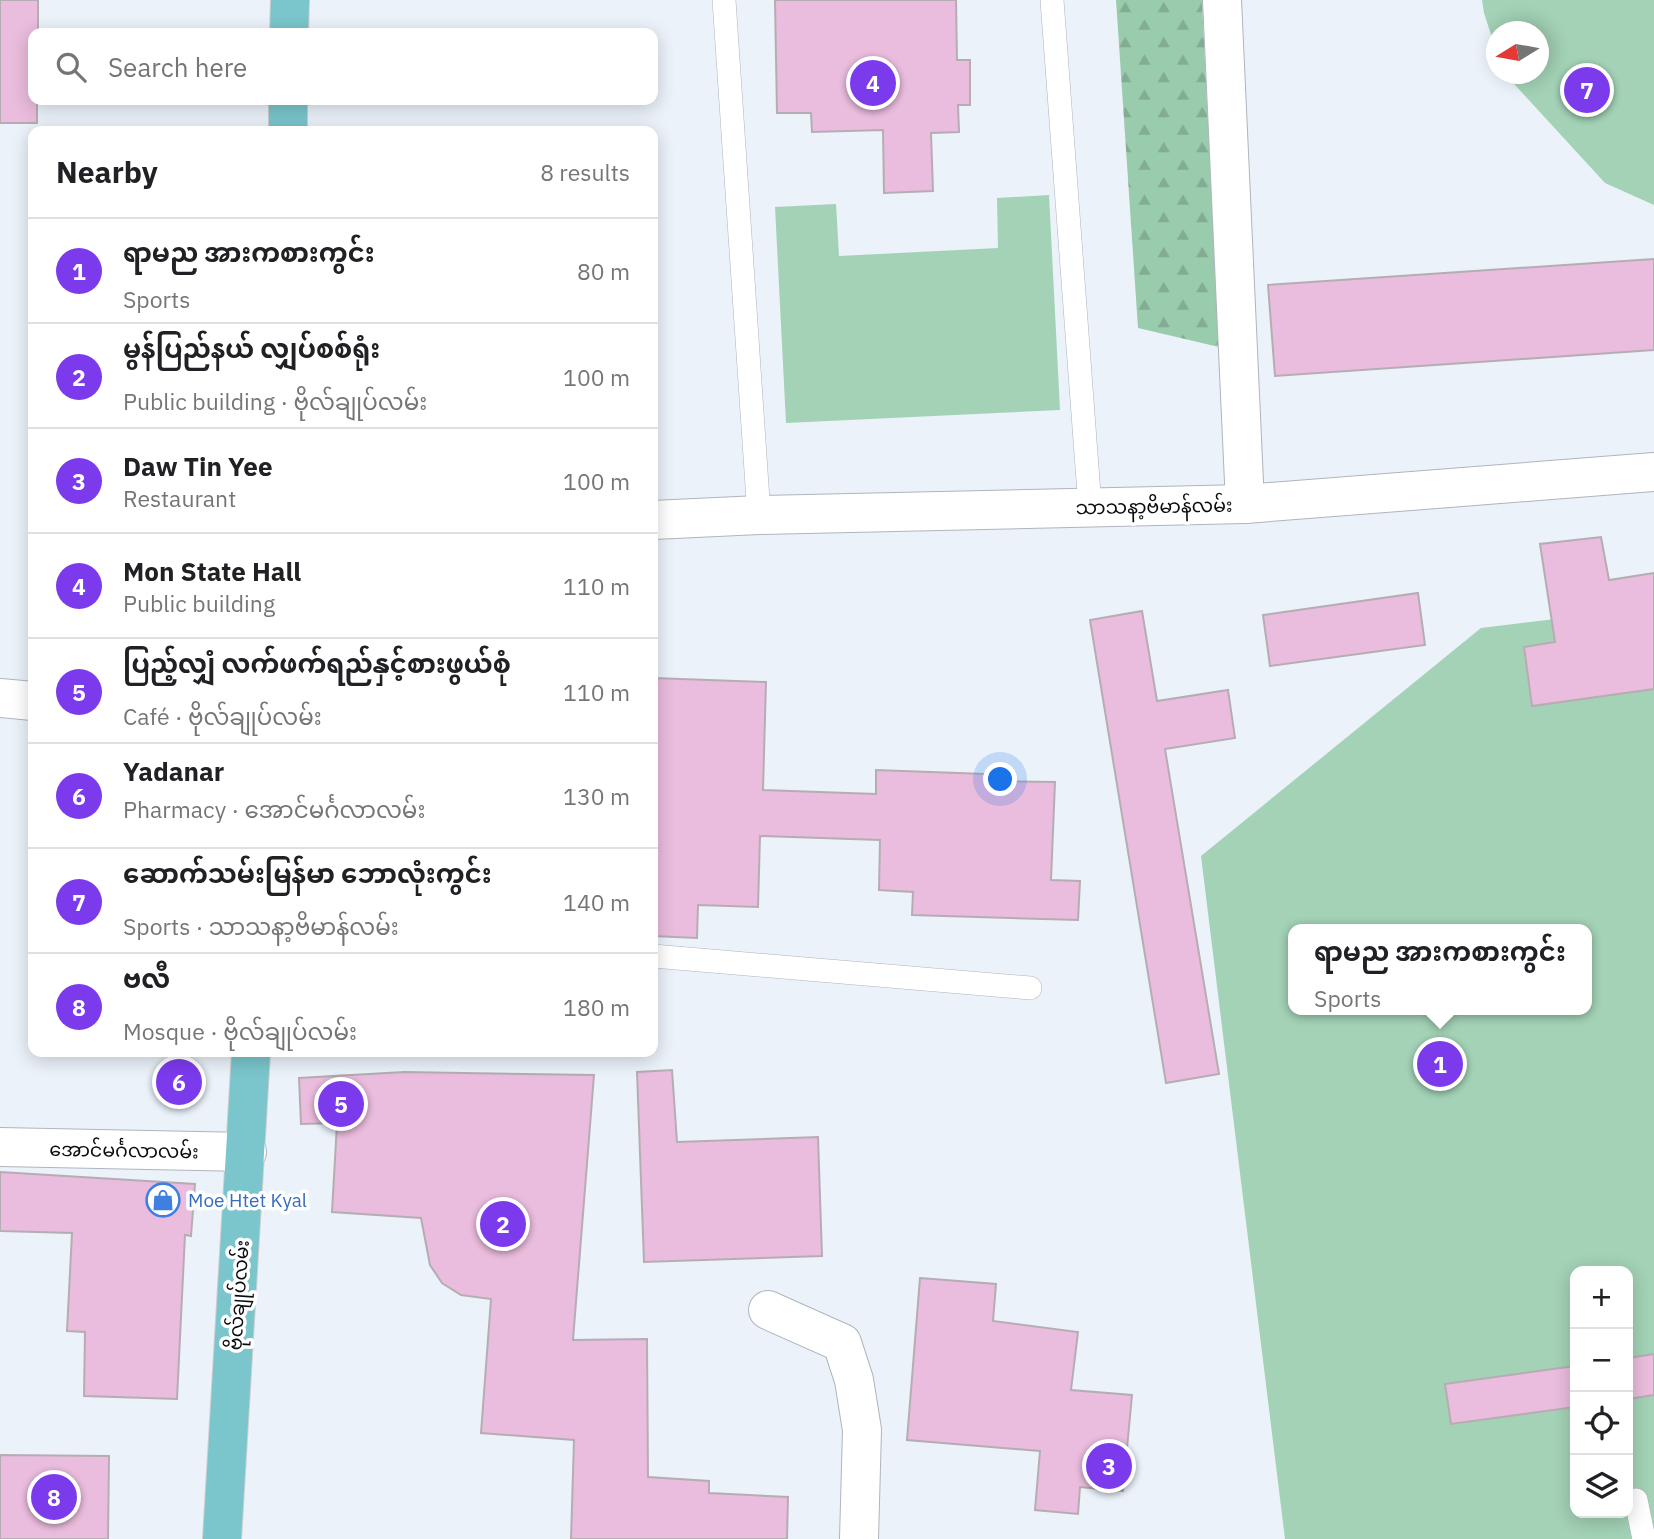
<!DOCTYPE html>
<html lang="en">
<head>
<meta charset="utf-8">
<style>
	:root { --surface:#fff; --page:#f6f6f6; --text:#202124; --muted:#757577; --line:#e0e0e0; --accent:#7c3aed }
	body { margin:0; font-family:"IBM Plex Sans","Noto Sans Myanmar",sans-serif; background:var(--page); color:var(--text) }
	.controls { position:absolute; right:21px; bottom:21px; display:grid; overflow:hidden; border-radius:14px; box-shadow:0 4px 18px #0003 }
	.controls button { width:63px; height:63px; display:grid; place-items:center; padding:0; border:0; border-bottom:2px solid var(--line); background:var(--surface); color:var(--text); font:35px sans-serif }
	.compass { position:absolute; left:1486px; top:21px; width:63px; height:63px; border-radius:50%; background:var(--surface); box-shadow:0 4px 18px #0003; rotate:259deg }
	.you { position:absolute; left:1001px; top:780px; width:24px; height:24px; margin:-18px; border:5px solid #fff; border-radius:50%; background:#1a73e8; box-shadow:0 0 0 10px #1a73e833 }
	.badge { display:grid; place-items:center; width:46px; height:46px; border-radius:50%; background:var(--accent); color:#fff; font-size:23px; font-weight:700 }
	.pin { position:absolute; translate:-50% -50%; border:4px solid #fff; box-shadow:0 2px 7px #0006 }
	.popup { position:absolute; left:1288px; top:924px; width:304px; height:91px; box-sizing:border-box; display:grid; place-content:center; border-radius:14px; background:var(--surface); filter:drop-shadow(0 2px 5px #0005); font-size:23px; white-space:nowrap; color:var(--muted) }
	.popup b { font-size:26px; color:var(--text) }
	.popup::after { content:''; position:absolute; left:50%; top:100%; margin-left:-14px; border:14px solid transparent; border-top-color:var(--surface) }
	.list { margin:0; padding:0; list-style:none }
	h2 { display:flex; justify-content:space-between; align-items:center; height:91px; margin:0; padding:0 28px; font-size:30px }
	h2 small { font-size:23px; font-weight:400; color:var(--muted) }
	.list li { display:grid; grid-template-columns:46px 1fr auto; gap:21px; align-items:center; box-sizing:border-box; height:105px; padding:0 28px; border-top:2px solid var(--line) }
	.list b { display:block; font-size:26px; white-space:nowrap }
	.list p { margin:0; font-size:23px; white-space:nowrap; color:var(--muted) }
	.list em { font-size:23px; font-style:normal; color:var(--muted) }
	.icon { flex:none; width:38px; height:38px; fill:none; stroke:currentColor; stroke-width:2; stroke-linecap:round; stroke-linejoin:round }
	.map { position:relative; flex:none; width:1654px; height:1539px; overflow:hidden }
	.search { position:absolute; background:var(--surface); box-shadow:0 4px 18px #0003; left:28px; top:28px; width:630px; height:77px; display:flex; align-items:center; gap:18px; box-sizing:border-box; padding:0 24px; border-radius:14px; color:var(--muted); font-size:26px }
	.panel { position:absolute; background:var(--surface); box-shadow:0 4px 18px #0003; left:28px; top:126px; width:630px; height:931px; border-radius:14px }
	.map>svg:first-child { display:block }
	.grass { fill:#a3d2b6; fill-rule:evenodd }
	.forest { fill:url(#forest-firs) }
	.building { fill:#eabcdd; stroke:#b6adb3; stroke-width:2 }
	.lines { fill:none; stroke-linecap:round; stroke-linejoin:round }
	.service-casing { stroke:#afb5bd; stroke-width:24 }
	.minor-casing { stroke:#afb5bd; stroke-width:40 }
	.primary-casing { stroke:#cececf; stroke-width:40 }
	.service { stroke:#fff; stroke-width:23 }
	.minor { stroke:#fff; stroke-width:38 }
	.primary { stroke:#7ac6cc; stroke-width:38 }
	.labels { text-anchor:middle; stroke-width:7; stroke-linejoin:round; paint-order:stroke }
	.street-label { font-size:19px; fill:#090b0e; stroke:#fff }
	.shop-label { font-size:19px; fill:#366cbe; stroke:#fff; text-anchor:start }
</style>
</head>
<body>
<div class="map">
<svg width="1654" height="1539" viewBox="0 0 1654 1539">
	<defs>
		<pattern id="forest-firs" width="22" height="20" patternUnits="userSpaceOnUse" patternTransform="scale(1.75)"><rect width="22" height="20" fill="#99cbad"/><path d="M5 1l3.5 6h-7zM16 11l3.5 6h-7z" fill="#82ad94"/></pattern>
	</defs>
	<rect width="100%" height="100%" fill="#ebf2fa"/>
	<g class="grass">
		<polygon points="1482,0 1654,0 1654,205 1605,183 1505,74 1538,74 1538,32 1496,32 1496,50 1484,13"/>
		<polygon points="1049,195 1060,410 786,423 775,207 836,204 839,256 998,248 997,198"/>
		<path d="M 1654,607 L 1654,1539 L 1285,1539 L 1201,856 L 1481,628 ZM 1293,929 L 1587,929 L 1587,1010 L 1293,1010 ZM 1575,1271 L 1628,1271 L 1628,1513 L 1575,1513 Z"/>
	</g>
	<polygon class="forest" points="1116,0 1202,0 1219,347 1138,328"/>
	<g class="building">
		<polygon points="0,0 38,0 38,33 33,33 33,100 37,100 37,123 0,123"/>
		<polygon points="775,0 956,0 957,60 970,60 970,105 958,105 959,132 931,133 933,191 884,193 883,130 812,132 811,113 777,113"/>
		<polygon points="1654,259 1654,350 1275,376 1268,285"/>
		<polygon points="1601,537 1609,580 1654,573 1654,689 1532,706 1524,647 1555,642 1540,544"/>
		<polygon points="1418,593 1425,645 1270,666 1263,615"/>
		<polygon points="1142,611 1157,701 1228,690 1235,738 1165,749 1219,1074 1166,1083 1090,620"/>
		<polygon points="653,678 766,682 763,790 876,794 876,770 985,774 985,781 1055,782 1051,880 1080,881 1078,920 912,915 913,892 879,890 880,840 760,836 758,907 698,905 697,938 653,936"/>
		<polygon points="672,1070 677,1142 818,1137 822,1256 644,1262 637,1072"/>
		<polygon points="404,1072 594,1075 573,1340 647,1339 648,1477 709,1481 709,1493 788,1497 787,1539 571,1539 574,1440 481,1433 491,1299 461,1295 442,1283 430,1265 421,1218 332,1212 337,1123 301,1124 299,1078"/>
		<polygon points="0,1172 195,1184 191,1236 185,1235 177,1399 84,1396 85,1332 67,1331 72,1233 0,1231"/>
		<polygon points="920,1278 996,1284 993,1321 1078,1332 1071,1390 1132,1395 1123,1491 1080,1487 1078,1514 1035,1510 1040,1451 907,1440"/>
		<polygon points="1654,1354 1654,1395 1628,1399 1628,1358"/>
		<polygon points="1575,1366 1575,1407 1451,1424 1445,1384"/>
		<polygon points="0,1455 109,1456 108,1539 0,1539"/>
	</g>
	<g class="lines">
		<defs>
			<g id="service">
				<polyline points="724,0 759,515"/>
				<polyline points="1052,0 1090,507"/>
				<polyline points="653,956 1030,988"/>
				<polyline points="1636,1500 1644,1539"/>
			</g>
			<g id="minor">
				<polyline points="1222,0 1245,504"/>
				<polyline points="653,520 759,515 1245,504 1654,472"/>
				<polyline points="0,698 33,701"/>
				<polyline points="0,1147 247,1152"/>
				<polyline points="768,1310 842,1343 854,1380 862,1430 859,1539"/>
			</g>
			<g id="primary">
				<polyline points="289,33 290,0"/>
				<polyline points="288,131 288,100"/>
				<polyline points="222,1539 251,1052"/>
			</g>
		</defs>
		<use href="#service" class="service-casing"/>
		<use href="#minor" class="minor-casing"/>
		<use href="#primary" class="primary-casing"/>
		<use href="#service" class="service"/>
		<use href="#minor" class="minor"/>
		<use href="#primary" class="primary"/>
	</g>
	<defs>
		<symbol id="shop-ring" viewBox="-11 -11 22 22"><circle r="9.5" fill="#fff" stroke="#3f7fe0" stroke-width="1.5"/><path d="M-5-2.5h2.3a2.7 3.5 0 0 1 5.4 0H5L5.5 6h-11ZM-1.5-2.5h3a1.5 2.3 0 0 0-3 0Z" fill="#3f7fe0"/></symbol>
	</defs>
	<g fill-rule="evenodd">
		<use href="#shop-ring" x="144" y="1181" width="38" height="38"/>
	</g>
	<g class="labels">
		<g class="street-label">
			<text transform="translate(1154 506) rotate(-1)" y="7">သာသနာ့ဗိမာန်လမ်း</text>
			<text transform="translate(124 1150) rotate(1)" y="7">အောင်မင်္ဂလာလမ်း</text>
			<text transform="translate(238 1295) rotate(-86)" y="7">ဗိုလ်ချုပ်လမ်း</text>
		</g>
		<g class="shop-label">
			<text x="188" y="1207">Moe Htet Kyal</text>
		</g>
	</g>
</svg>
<div class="controls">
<button>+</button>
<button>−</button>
<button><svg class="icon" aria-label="locate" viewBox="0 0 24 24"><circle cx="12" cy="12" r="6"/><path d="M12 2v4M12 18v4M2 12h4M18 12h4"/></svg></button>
<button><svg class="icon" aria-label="layers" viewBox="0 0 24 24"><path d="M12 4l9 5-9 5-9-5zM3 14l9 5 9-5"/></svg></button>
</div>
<svg class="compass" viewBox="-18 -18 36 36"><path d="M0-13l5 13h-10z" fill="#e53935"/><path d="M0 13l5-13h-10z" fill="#757577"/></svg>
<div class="you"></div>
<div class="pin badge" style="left:1440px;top:1064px">1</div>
<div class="popup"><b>ရာမည အားကစားကွင်း</b>Sports</div>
<div class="pin badge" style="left:503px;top:1224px">2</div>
<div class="pin badge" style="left:1109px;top:1466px">3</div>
<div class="pin badge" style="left:873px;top:83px">4</div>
<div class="pin badge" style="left:341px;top:1104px">5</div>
<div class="pin badge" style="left:179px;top:1082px">6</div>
<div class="pin badge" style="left:1587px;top:90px">7</div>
<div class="pin badge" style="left:54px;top:1497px">8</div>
<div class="search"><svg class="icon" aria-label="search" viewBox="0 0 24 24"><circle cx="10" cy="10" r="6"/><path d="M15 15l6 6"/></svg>Search here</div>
<section class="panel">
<h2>Nearby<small>8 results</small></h2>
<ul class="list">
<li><span class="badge">1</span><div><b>ရာမည အားကစားကွင်း</b><p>Sports</p></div><em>80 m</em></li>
<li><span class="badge">2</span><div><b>မွန်ပြည်နယ် လျှပ်စစ်ရုံး</b><p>Public building · ဗိုလ်ချုပ်လမ်း</p></div><em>100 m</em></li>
<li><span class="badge">3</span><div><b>Daw Tin Yee</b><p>Restaurant</p></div><em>100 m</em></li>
<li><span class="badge">4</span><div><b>Mon State Hall</b><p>Public building</p></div><em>110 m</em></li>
<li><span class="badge">5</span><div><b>ပြည့်လျှံ လက်ဖက်ရည်နှင့်စားဖွယ်စုံ</b><p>Café · ဗိုလ်ချုပ်လမ်း</p></div><em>110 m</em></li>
<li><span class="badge">6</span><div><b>Yadanar</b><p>Pharmacy · အောင်မင်္ဂလာလမ်း</p></div><em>130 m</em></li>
<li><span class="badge">7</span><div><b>ဆောက်သမ်းမြန်မာ ဘောလုံးကွင်း</b><p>Sports · သာသနာ့ဗိမာန်လမ်း</p></div><em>140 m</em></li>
<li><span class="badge">8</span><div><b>ဗလီ</b><p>Mosque · ဗိုလ်ချုပ်လမ်း</p></div><em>180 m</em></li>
</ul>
</section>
</div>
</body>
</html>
